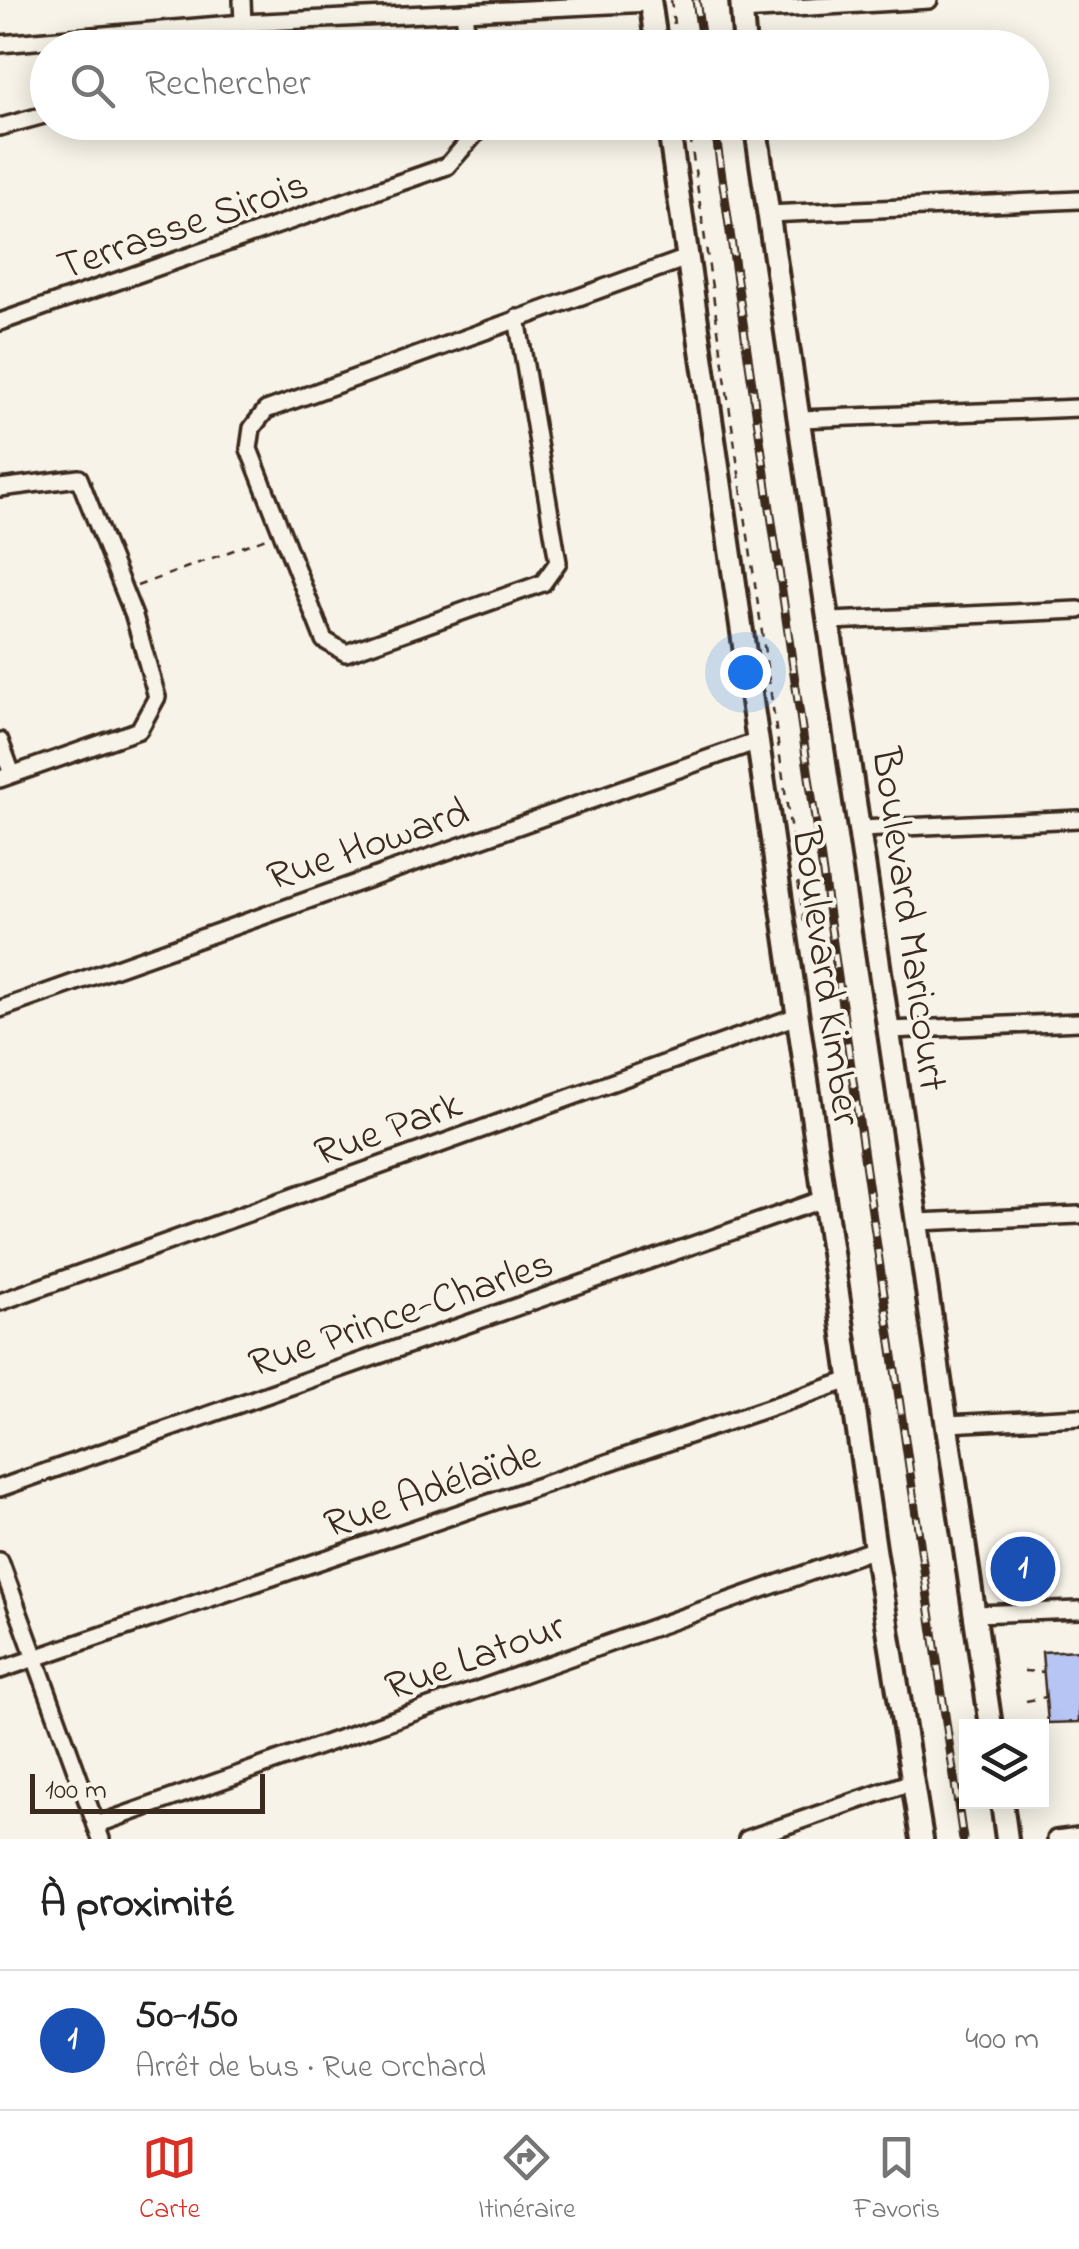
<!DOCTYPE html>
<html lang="fr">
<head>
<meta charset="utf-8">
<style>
	:root { --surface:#fff; --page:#f6f6f6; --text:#222; --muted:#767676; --line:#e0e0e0; --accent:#d93025 }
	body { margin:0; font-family:"Indie Flower",sans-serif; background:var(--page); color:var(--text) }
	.controls { position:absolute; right:30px; bottom:30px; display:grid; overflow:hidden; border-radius:0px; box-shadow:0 5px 25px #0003 }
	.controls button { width:90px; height:90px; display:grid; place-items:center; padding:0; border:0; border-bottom:2px solid var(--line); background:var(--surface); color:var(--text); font:50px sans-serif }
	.scale { position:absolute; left:30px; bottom:25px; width:235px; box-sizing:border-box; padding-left:10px; border:5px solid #3b2a1e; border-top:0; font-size:28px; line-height:35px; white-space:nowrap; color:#3b2a1e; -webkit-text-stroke:8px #f7f3e8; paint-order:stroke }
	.you { position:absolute; left:745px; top:672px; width:35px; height:35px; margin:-25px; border:8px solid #fff; border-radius:50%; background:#1a73e8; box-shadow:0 0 0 15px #1a73e833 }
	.badge { display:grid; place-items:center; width:65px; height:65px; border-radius:50%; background:var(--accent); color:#fff; font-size:32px; font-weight:700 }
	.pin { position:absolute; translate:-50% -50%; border:5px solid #fff; box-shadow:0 2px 10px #0006 }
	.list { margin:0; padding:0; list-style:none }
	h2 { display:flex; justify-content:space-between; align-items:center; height:130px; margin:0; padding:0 40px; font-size:42px }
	h2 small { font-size:32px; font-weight:400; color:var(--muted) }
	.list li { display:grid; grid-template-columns:65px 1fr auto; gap:30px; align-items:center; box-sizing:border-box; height:140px; padding:0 40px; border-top:2px solid var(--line) }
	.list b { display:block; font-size:38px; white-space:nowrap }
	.list p { margin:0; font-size:32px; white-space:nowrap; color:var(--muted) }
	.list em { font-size:32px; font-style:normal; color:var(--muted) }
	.icon { flex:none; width:55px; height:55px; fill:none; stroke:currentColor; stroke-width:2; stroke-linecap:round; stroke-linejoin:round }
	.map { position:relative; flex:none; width:1079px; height:1839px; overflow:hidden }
	.search { position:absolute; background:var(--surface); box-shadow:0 5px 25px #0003; left:30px; right:30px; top:30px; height:110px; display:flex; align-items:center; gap:25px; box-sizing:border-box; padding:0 35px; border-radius:55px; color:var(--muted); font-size:38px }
	.sheet { height:270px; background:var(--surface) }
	nav { display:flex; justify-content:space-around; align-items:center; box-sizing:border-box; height:140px; border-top:2px solid var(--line); background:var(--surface); font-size:28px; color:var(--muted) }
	nav a { display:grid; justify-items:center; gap:5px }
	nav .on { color:var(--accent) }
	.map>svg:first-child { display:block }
	.building { fill:#b7c5f5; stroke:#3b2a1e; stroke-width:2.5 }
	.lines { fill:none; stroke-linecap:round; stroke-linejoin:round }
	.minor-casing { stroke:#3b2a1e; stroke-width:22 }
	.tertiary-casing { stroke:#3b2a1e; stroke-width:28 }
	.path { stroke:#3b2a1e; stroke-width:2.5; stroke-dasharray:8 8; stroke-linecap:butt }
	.minor { stroke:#f7f3e8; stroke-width:15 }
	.tertiary { stroke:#f7f3e8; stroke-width:20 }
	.rail-casing { stroke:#3b2a1e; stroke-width:9 }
	.rail { stroke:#f7f3e8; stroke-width:5; stroke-dasharray:15; stroke-linecap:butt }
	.labels { text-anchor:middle; stroke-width:8; stroke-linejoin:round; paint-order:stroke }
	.street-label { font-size:42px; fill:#3b2a1e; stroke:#f7f3e8 }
</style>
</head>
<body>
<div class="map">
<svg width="1079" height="1839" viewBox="0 0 1079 1839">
	<rect width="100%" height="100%" fill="#f7f3e8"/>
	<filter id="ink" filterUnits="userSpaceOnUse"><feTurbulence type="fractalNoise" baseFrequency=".01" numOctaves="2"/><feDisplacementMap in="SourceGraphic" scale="20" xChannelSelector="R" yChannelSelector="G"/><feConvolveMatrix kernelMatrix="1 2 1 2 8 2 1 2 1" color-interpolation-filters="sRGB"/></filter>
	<g filter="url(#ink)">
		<polygon class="building" points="1079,1650 1079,1722 1048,1723 1042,1652"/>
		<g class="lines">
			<defs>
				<g id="minor">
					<polyline points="242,0 243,23"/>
					<polyline points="741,11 929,0"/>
					<polyline points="464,12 468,48"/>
					<polyline points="0,44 243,23 650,3"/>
					<polyline points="178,48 192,31"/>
					<polyline points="0,127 48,114"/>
					<polyline points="768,214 1079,200"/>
					<polyline points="517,318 558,562 543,583 346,653 324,640 249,449 252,428 266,410 687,258"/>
					<polyline points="0,322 447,166 476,133 475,122"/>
					<polyline points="801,419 1079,408"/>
					<polyline points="0,488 79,478 134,616 157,697 139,730 0,779"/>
					<polyline points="831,621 1079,610"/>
					<polyline points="0,741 12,774"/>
					<polyline points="861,829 1079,819"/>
					<polyline points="0,1009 758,741"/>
					<polyline points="890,1030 1079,1022"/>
					<polyline points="918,1222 1079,1215"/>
					<polyline points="0,1302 797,1016"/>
					<polyline points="947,1424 1079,1417"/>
					<polyline points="0,1488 824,1199"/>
					<polyline points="0,1561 101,1839"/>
					<polyline points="975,1614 1079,1610"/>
					<polyline points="0,1670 850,1380"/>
					<polyline points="96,1825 875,1549"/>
					<polyline points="747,1839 914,1781"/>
					<polyline points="1056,1839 1079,1836"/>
				</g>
				<g id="tertiary">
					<polyline points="650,0 657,48"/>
					<polyline points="741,0 745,48"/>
					<polyline points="668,122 875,1549 922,1839"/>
					<polyline points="755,122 991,1726"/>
					<polyline points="1002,1802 1007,1839"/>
				</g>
			</defs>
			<use href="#minor" class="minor-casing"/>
			<use href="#tertiary" class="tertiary-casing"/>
			<g class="path">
				<polyline points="671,0 677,48"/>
				<polyline points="688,122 804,922"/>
				<polyline points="137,586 266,538"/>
				<polyline points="1024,1671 1044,1672"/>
				<polyline points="1026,1701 1046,1697"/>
			</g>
			<use href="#minor" class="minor"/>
			<use href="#tertiary" class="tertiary"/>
			<defs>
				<g id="rail">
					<polyline points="696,0 703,48"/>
					<polyline points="714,122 963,1839"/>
				</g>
			</defs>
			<use href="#rail" class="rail-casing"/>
			<use href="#rail" class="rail"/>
		</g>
	</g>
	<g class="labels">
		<g class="street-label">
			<text transform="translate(182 223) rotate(-19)" y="15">Terrasse Sirois</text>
			<text transform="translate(367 842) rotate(-19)" y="15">Rue Howard</text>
			<text transform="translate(912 919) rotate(82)" y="15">Boulevard Maricourt</text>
			<text transform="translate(829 976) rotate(82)" y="15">Boulevard Kimber</text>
			<text transform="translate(387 1126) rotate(-20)" y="15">Rue Park</text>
			<text transform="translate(400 1311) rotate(-19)" y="15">Rue Prince-Charles</text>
			<text transform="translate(431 1487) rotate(-19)" y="15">Rue Adélaïde</text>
			<text transform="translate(474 1654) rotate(-20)" y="15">Rue Latour</text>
		</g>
	</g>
</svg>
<div class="controls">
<button><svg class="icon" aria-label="layers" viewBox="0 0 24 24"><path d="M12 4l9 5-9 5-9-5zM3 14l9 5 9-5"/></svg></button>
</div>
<div class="scale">100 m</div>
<div class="you"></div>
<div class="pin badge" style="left:1023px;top:1569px;background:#1a4fb4">1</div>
<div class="search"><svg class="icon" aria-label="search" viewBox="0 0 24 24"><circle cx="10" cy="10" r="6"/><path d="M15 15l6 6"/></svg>Rechercher</div>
</div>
<section class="sheet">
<h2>À proximité<small></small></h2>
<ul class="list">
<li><span class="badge" style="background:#1a4fb4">1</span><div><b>50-150</b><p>Arrêt de bus · Rue Orchard</p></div><em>400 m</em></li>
</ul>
</section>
<nav>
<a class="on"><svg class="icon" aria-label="map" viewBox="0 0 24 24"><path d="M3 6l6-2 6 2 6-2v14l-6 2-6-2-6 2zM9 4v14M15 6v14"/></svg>Carte</a>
<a><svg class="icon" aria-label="directions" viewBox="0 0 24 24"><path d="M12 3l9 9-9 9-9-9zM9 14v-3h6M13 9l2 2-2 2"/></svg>Itinéraire</a>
<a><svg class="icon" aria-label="saved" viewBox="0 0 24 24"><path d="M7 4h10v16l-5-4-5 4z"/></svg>Favoris</a>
</nav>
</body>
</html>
